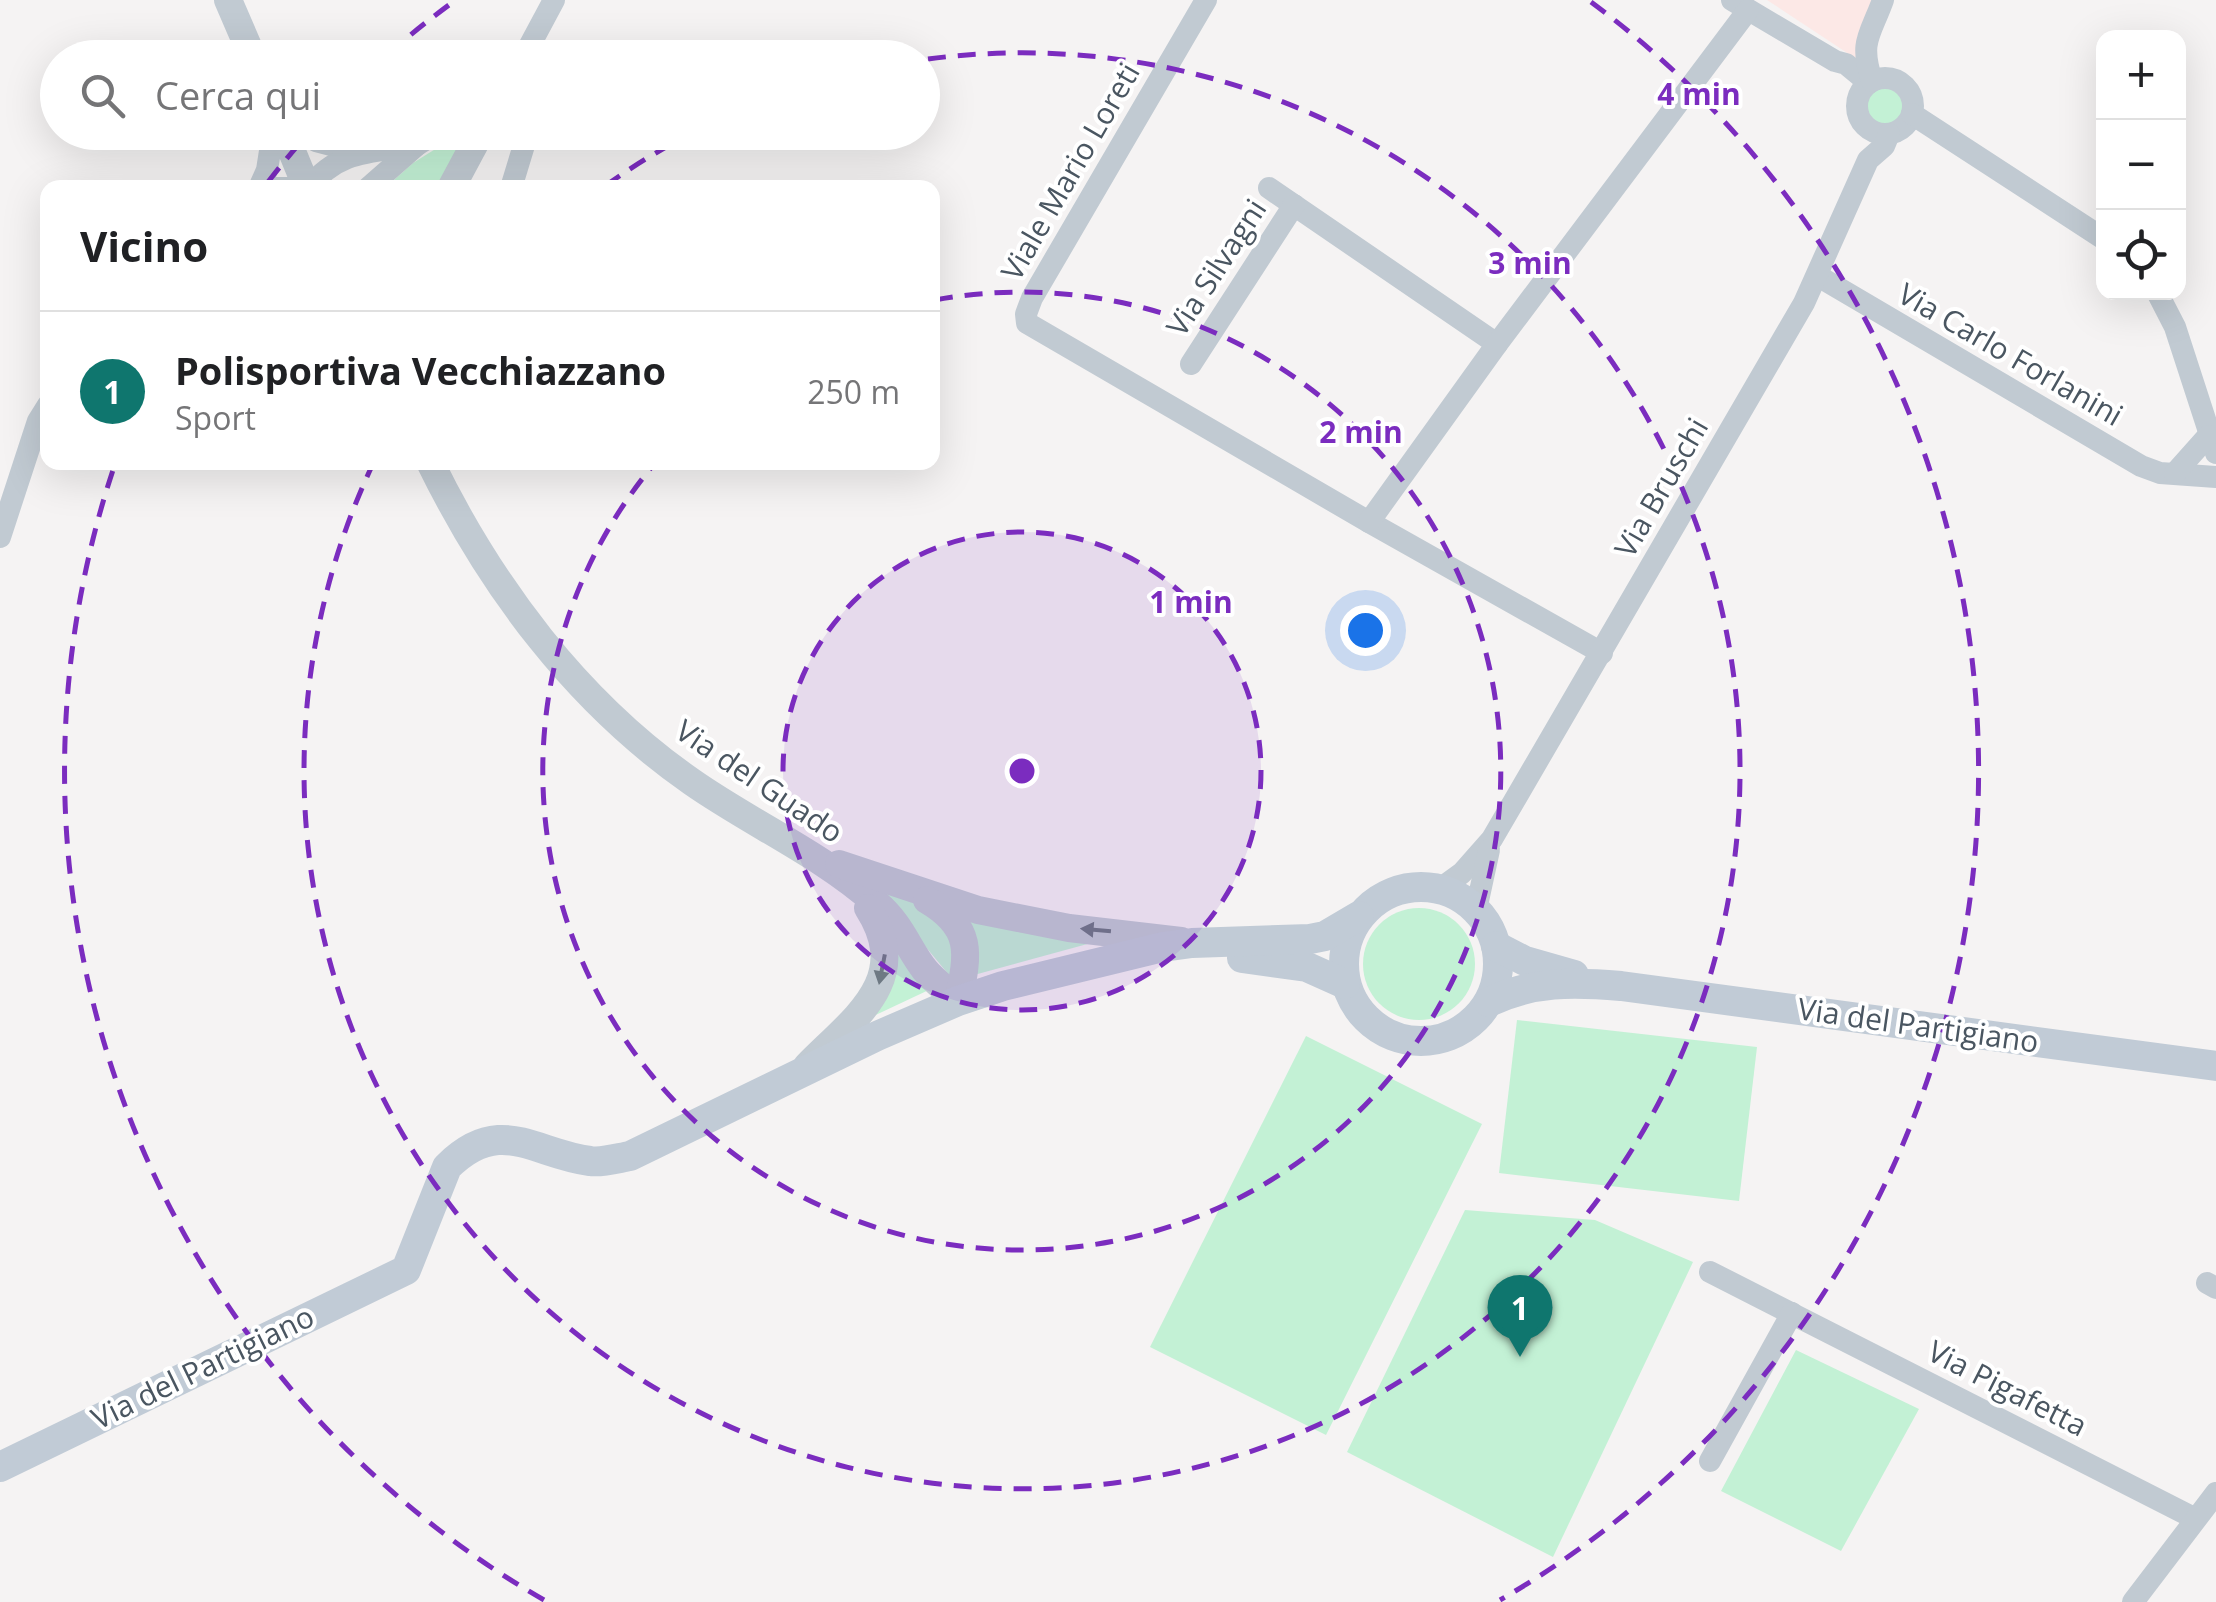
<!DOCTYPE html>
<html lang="it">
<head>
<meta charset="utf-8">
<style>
	:root { --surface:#fff; --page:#f2f2f2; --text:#202124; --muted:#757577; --line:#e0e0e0; --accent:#0f766e }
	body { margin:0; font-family:"Open Sans",sans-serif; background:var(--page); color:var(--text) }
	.controls { position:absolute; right:30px; top:30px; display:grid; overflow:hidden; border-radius:20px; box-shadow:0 10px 40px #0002 }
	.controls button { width:90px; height:90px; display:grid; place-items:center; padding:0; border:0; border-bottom:2px solid var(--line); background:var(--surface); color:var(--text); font:50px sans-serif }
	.you { position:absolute; left:1365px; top:630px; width:35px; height:35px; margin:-25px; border:8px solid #fff; border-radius:50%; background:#1a73e8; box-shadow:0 0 0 15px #1a73e833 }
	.badge { display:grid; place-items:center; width:65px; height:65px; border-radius:50%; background:var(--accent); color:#fff; font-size:32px; font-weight:700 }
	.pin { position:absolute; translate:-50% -82px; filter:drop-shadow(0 2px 5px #0008) }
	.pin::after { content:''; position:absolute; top:52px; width:35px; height:30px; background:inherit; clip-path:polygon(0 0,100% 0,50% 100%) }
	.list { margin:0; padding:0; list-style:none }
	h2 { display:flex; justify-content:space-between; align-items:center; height:130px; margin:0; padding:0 40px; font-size:42px }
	h2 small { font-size:32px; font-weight:400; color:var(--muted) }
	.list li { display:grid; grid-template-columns:65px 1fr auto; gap:30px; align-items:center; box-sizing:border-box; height:160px; padding:0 40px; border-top:2px solid var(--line) }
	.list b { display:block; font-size:38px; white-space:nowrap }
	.list p { margin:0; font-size:32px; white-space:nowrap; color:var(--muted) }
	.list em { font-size:32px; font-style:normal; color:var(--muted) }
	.icon { flex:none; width:55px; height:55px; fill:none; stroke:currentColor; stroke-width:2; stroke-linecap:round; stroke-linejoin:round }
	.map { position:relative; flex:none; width:2216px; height:1602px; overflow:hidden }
	.search { position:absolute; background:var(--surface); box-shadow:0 10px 40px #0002; left:40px; top:40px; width:900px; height:110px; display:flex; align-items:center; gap:25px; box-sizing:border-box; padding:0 35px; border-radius:55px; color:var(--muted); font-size:38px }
	.panel { position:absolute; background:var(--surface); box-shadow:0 10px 40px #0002; left:40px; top:180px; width:900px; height:290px; border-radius:20px }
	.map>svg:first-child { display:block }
	.medical { fill:#fce8e6 }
	.green { fill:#c3f1d5 }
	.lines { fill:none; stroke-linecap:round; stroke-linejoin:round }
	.minor { stroke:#c1cad2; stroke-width:22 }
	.tertiary { stroke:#c1cad2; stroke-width:28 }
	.secondary { stroke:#c1cbd6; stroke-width:30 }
	.oneway { fill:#6e7983 }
	.ring { fill:none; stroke:#7b2cbf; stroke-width:5; stroke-dasharray:18 12 }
	.labels { text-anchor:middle; stroke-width:8; stroke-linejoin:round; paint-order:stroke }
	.street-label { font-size:30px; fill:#4a5661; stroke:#fff }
	.centre { fill:#7b2cbf; stroke:#fff; stroke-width:5 }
	.ring-label { font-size:30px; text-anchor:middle; font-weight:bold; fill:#7b2cbf; stroke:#fff; stroke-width:8; stroke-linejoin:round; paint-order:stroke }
</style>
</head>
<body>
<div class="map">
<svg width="2216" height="1602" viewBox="0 0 2216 1602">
	<rect width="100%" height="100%" fill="#f5f3f3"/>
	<polygon class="medical" points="1767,0 1872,0 1870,68"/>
	<g class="green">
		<circle cx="1884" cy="107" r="19"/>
		<polygon points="461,133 470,133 439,187 385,188 413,163"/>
		<polygon points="867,882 933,908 958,946 954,981 901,917"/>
		<circle cx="1419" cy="964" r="56"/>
		<polygon points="956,909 1102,940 974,975"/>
		<polygon points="891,929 933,988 865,1020"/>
		<polygon points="1517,1020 1757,1047 1739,1201 1499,1173"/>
		<polygon points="1306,1036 1482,1124 1326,1435 1150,1347"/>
		<polygon points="1465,1210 1595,1220 1693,1262 1553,1557 1347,1452"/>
		<polygon points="1796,1350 1919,1409 1841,1551 1721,1491"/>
	</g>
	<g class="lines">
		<g class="minor">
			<polyline points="1206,0 1032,298 1026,314 1027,323 1369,522 1602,653"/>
			<polyline points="1732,0 1835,61 1846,64 1869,83"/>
			<polyline points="523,58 554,0"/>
			<circle cx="1885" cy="106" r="28"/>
			<path d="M 1872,81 C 1859,41 1870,36 1883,0"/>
			<polyline points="1912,114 2104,239"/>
			<polyline points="305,132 316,141 362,153"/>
			<polyline points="259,188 267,170 273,132"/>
			<polyline points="276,188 294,188"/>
			<path d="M 308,188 C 340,149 370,153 417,145"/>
			<polyline points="368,188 417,145 438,132"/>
			<polyline points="511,188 528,132"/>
			<polyline points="1269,188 1497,344"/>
			<polyline points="1818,276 2141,466 2160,473 2216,477"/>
			<polyline points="2157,292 2175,327 2216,453"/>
			<polyline points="1191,364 1294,205"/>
			<polyline points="2175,473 2208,436"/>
			<polyline points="1369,522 1497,344 1748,10"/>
			<polyline points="0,537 38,421 48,405"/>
			<polyline points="1440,889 1462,873 1492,839 1804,303 1868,160 1884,146 1889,134"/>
			<polyline points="1476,910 1489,850"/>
			<polyline points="1710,1272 2194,1518"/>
			<polyline points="2207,1283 2216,1288"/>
			<polyline points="1710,1461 1792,1313"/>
			<polyline points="2133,1602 2216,1493"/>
		</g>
		<g class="tertiary">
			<polyline points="228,0 253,58"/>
			<polyline points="284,132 307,188"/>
			<polyline points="451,188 481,132"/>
			<path d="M 430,462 C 491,587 577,702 692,782 C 752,824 821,854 876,903 C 902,925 907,947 925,970 C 934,981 948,991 958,1001"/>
			<polyline points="839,864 978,910 1069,928 1181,941"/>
			<path d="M 927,900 C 973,927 969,953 958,1001"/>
			<path d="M 807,1066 C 854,1018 914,980 868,908"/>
		</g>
		<g class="secondary">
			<circle cx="1421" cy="964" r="77"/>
			<polyline points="1496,946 1525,961 1574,975"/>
			<polyline points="1242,958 1307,967 1345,984"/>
			<path d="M 1489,1002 C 1533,981 1573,982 1621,986 L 2216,1066"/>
			<path d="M 0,1467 L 406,1270 L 447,1167 C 500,1114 534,1154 590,1161 C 602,1163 618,1158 630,1156 L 877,1036 L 958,1001 L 1003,986 L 1163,947 L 1192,943 L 1310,939 L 1325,936 L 1359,916"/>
		</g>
	</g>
	<defs><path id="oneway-solid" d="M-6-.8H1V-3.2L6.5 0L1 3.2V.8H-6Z" transform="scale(2.5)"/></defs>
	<g class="oneway">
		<use href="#oneway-solid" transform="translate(1096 930) rotate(-175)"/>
		<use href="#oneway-solid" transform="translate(882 969) rotate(101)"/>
	</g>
	<circle cx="1022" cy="771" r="239" fill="#7b2cbf" fill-opacity=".12"/>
	<g class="ring">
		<circle cx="1022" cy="771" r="239"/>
		<path d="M935 300A479 479 0 1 1 655 463"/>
		<path d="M605 186A718 718 0 0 1 690 134M928 59A718 718 0 1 1 371 468"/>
		<path d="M544 1600A957 957 0 0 1 114 467M268 182A957 957 0 0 1 305 137M388 54A957 957 0 0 1 453 2M1591 2A957 957 0 0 1 1500 1600"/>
	</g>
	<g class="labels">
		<g class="street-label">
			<text transform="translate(1071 172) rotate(-60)" y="10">Viale Mario Loreti</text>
			<text transform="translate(1217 268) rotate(-57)" y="10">Via Silvagni</text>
			<text transform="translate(2010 355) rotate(30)" y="10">Via Carlo Forlanini</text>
			<text transform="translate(1662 488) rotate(-60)" y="10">Via Bruschi</text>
			<text transform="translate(759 782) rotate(34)" y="10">Via del Guado</text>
			<text transform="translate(1918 1026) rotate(8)" y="10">Via del Partigiano</text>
			<text transform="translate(203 1368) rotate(-26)" y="10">Via del Partigiano</text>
			<text transform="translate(2007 1389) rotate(27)" y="10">Via Pigafetta</text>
		</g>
	</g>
	<circle cx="1022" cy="771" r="15" class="centre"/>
	<g class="ring-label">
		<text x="1699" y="105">4 min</text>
		<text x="1530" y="274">3 min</text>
		<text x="1361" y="443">2 min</text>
		<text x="1191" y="613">1 min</text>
	</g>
</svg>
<div class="controls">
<button>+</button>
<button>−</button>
<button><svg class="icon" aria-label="locate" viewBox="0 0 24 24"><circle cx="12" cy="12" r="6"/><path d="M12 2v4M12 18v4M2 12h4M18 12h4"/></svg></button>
</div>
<div class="you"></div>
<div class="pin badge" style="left:1520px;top:1357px">1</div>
<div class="search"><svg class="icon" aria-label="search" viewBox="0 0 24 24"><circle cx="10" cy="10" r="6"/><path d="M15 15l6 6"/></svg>Cerca qui</div>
<section class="panel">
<h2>Vicino<small></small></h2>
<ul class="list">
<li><span class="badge">1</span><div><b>Polisportiva Vecchiazzano</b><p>Sport</p></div><em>250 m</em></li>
</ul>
</section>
</div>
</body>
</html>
